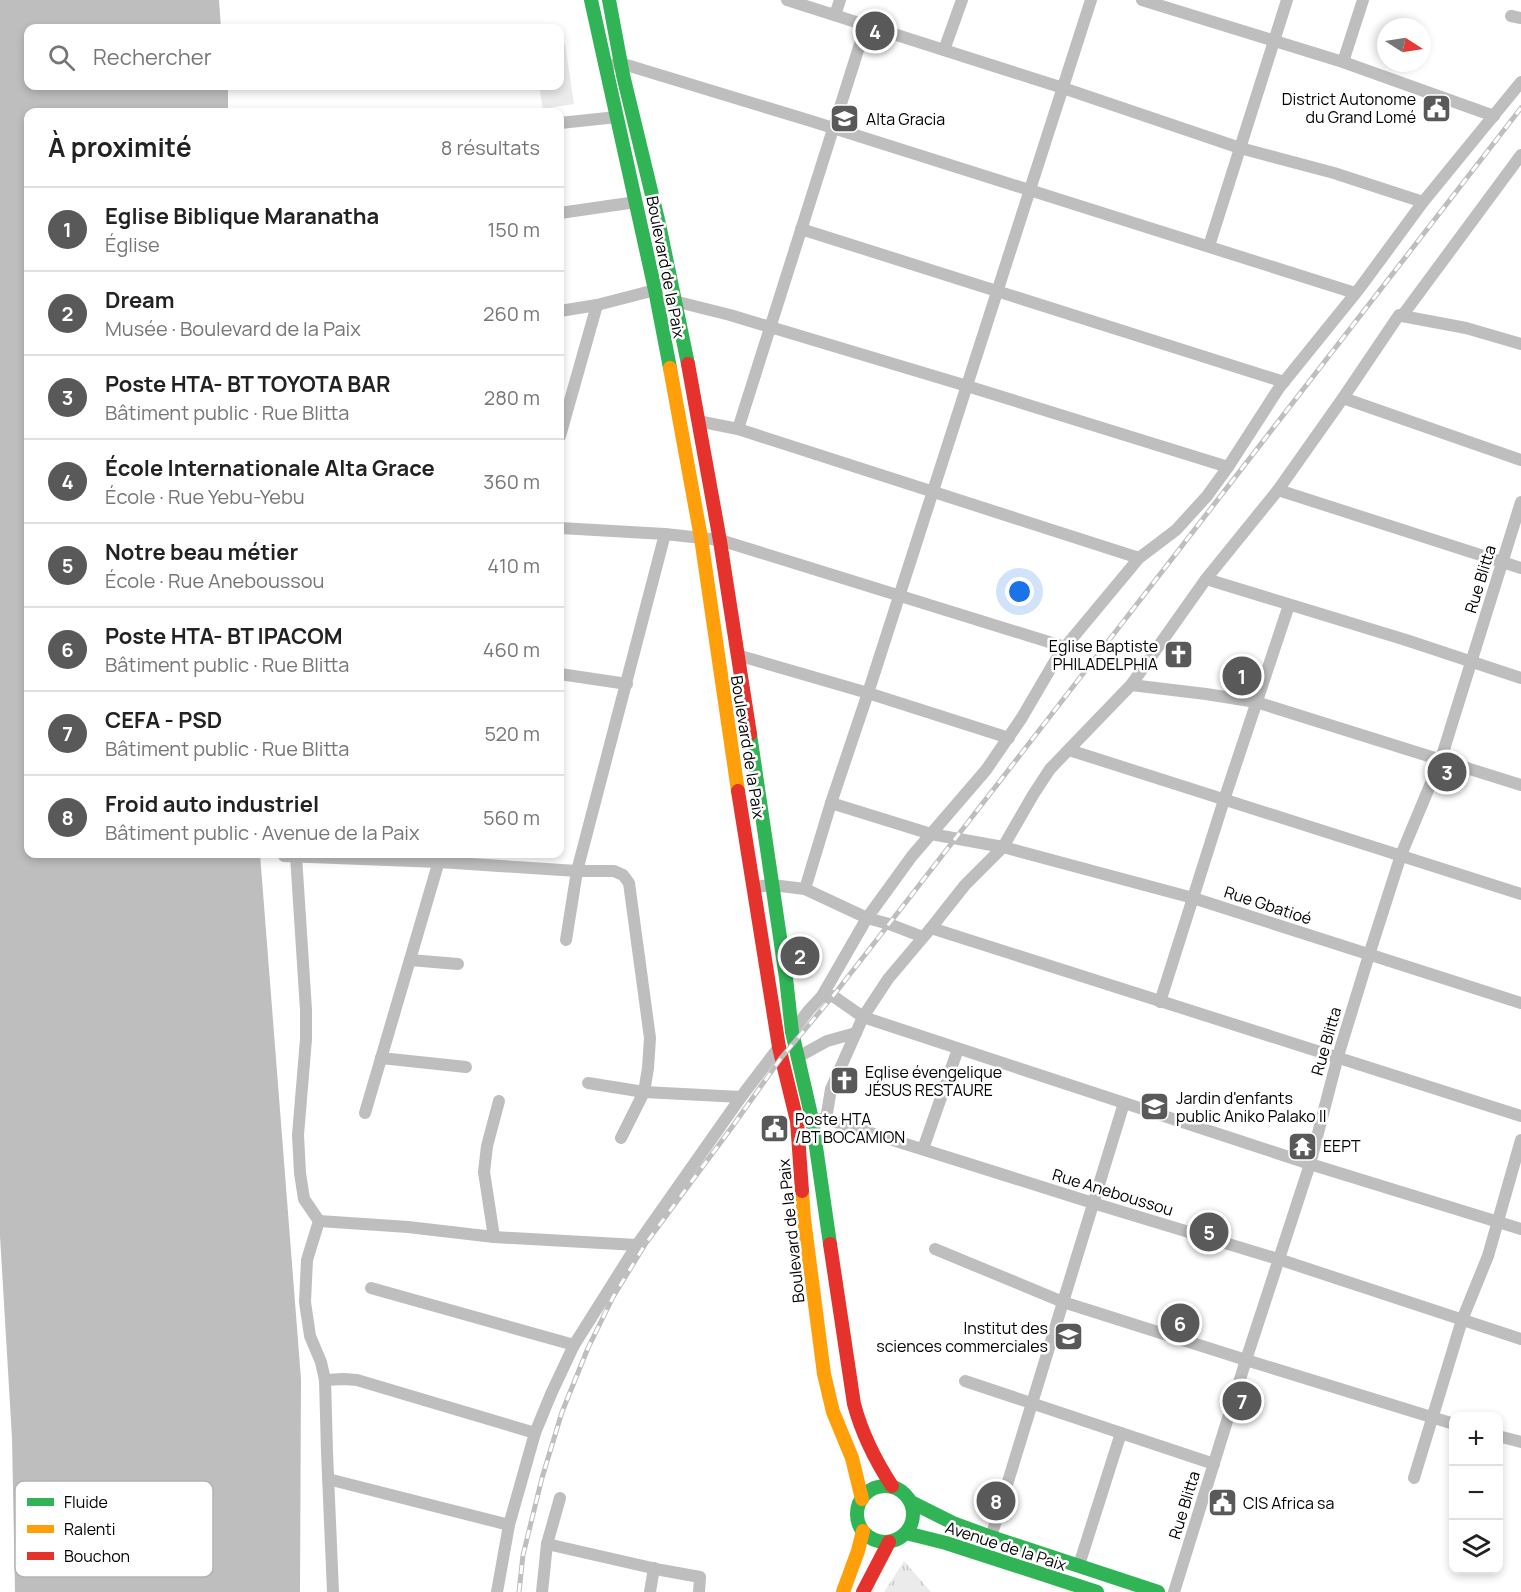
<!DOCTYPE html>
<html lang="fr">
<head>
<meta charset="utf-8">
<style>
	:root { --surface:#fff; --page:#f2f2f2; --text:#222; --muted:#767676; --line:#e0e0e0; --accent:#595959 }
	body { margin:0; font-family:Manrope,sans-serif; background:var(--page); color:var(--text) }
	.controls { position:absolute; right:18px; bottom:18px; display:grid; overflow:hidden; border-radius:12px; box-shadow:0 3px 9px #0003 }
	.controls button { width:54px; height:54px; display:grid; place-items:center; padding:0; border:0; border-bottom:2px solid var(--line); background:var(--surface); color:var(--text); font:30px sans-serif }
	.compass { position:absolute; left:1377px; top:18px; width:54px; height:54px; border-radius:50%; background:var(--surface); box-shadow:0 3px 9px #0003; rotate:102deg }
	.you { position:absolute; left:1020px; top:592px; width:21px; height:21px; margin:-15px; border:4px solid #fff; border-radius:50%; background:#1a73e8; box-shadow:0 0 0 9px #1a73e833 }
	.badge { display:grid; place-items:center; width:39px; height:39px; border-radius:50%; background:var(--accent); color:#fff; font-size:20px; font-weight:700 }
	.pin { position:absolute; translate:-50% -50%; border:3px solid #fff; box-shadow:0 2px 6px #0006 }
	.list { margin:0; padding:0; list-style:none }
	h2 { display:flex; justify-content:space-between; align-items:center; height:78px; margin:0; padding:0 24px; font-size:26px }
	h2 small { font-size:20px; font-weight:400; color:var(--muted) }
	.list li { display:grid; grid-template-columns:39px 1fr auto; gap:18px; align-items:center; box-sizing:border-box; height:84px; padding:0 24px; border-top:2px solid var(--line) }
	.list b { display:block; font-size:22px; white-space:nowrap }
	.list p { margin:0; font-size:20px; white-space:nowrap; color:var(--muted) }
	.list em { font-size:20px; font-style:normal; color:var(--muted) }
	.icon { flex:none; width:33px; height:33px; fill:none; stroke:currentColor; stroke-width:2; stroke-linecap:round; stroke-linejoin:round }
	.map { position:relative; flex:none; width:1521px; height:1592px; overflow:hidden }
	.search { position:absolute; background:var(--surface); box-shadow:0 3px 9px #0003; left:24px; top:24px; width:540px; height:66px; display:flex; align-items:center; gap:15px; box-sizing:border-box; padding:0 21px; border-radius:12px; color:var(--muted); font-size:22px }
	.panel { position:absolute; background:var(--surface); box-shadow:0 3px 9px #0003; left:24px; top:108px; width:540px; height:750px; border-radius:12px }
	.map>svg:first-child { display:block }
	.grass { fill:url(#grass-tufts) }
	.garden { fill:#ebebeb }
	.water { fill:#bebebe }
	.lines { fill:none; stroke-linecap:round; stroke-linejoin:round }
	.street { stroke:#bebebe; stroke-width:12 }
	.fast { stroke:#30b455; stroke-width:14 }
	.slow { stroke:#ff9f0a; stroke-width:14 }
	.jam { stroke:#e5322d; stroke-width:14 }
	.rail-casing { stroke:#bebebe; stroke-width:5 }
	.rail { stroke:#fff; stroke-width:3; stroke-dasharray:9; stroke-linecap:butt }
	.labels { text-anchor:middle; stroke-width:5; stroke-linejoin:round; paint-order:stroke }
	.poi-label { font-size:16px; fill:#000; stroke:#fff; text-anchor:start }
	.street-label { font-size:16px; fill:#000; stroke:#fff }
	.key { fill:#fff; stroke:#b2b2b2; stroke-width:1.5 }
	.key-label { font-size:16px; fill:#000 }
</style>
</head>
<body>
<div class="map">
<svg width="1521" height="1592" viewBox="0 0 1521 1592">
	<defs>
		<pattern id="grass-tufts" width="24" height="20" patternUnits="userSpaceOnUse" patternTransform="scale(1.5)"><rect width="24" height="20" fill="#ebebeb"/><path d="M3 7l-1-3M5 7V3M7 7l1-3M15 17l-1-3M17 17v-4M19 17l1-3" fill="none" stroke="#c8c8c8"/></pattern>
	</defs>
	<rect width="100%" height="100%" fill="#fff"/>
	<polygon class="grass" points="904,1561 931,1592 884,1592"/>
	<polygon class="garden" points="565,44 574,104 543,109 539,86 560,86 560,45"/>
	<polygon class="water" points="0,0 219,0 221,28 28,28 28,86 228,86 228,112 28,112 28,854 260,854 301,1379 300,1592 15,1592 12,1438 0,1236"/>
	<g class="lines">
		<g class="street">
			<polyline points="787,0 1063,88 1240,148 1334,173 1423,202"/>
			<polyline points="1142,0 1343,62 1494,116"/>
			<polyline points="835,15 840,0"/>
			<polyline points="1511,16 1521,18"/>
			<polyline points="944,50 962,0"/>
			<polyline points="1343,62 1363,0"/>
			<polyline points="615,64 620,63 811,121 1355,293"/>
			<polyline points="560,123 617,117"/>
			<polyline points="560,213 636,202"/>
			<polyline points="801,229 1284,382"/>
			<polyline points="1209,246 1287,0"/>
			<polyline points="674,301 730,315 967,386 1228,467"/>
			<polyline points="560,311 597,305 655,290"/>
			<polyline points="1402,316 1466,328 1521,344"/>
			<polyline points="1343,398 1521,460"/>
			<polyline points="698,421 738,429 1139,558"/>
			<polyline points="738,429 866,25"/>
			<polyline points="560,436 597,305"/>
			<polyline points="1278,490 1521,568"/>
			<polyline points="560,528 665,534 720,540 1065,647"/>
			<polyline points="1206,579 1406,640 1521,678"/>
			<polyline points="737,655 868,693 1009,738"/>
			<polyline points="560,674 627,684"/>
			<polyline points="1131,685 1206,694 1256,702 1521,785"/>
			<polyline points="1069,750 1521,894"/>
			<polyline points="831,803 931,834 1003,847 1193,898 1521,1003"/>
			<polyline points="284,856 439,862 577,871 614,871 623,875 629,883 650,1038 648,1068 644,1092 621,1138"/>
			<polyline points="296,856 306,1010 306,1039 298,1135 300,1173 304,1199 319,1221 307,1260 305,1302 310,1336 321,1362 325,1380 327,1452 333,1592"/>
			<polyline points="754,887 772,885 805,889 867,918 889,924 923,937"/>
			<polyline points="805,889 831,803 868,693 1091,0"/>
			<path d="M 931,928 C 1127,992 1325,1052 1521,1116"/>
			<polyline points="566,940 577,871 665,534"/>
			<polyline points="410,960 458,964"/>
			<polyline points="822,996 833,996 863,1017 1310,1164 1521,1229"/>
			<polyline points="1160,1002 1224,800 1289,605"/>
			<polyline points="792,1032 809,1010 822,996 867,918 912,856 986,770 1021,719 1055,661 1065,647 1139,558 1176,530 1207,496 1228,467 1279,388 1359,289 1423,202 1521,82"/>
			<polyline points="798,1057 827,1041 856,1033"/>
			<polyline points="381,1058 466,1067"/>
			<polyline points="588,1083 644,1092 741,1097"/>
			<polyline points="365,1113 441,854"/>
			<polyline points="818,1119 826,1119 1093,1203 1278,1259 1521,1339"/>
			<polyline points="826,1119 831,1089 863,1017 888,979 931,928 965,885 1003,847 1033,795 1050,769 1131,685 1206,579 1278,490 1343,398 1399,315 1402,316 1521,155"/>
			<polyline points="923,1149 958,1049"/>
			<polyline points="319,1221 408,1227 494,1237 637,1245"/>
			<polyline points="494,1237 484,1172 487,1146 499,1101"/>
			<polyline points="935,1249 1063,1302 1246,1360 1454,1424"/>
			<polyline points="371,1288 574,1345"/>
			<polyline points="325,1380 344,1379 357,1380 535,1433"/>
			<polyline points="965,1381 1214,1464"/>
			<polyline points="1498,1436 1521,1442"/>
			<polyline points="1414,1478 1462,1320 1488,1256 1521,1140"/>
			<polyline points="328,1479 509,1525"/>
			<polyline points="991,1537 1124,1103"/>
			<polyline points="547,1544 661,1570 700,1577 699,1592"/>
			<polyline points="1079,1565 1121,1433"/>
			<polyline points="497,1592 509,1525 535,1433 551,1394 574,1345 637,1245 741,1097 779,1047"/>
			<polyline points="542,1592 547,1544 560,1498"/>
			<polyline points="650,1592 654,1568"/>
			<polyline points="1174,1592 1246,1360 1310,1164 1338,1056 1369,955 1401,855 1441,759 1521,502"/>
		</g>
		<g class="fast">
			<polyline points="591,0 655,290 670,368"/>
			<polyline points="609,0 623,75 659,224 688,364"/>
			<polyline points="750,734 786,978 792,1032 812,1119 830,1244"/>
			<circle cx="885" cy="1514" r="28"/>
			<polyline points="911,1502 953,1523 991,1537 1158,1592"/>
			<polyline points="906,1533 946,1543 1097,1592"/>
		</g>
		<g class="slow">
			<polyline points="670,368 701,538 738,791"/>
			<polyline points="802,1191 804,1219 824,1374 833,1412 852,1458 862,1499"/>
			<polyline points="843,1592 858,1551 863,1531"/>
		</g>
		<g class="jam">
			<polyline points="688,364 720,541 750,734"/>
			<polyline points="738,791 779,1047 797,1121 802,1191"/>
			<path d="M 830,1244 L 854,1404 C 862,1434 875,1460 892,1486"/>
			<polyline points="863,1592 889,1542"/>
		</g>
		<defs>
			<polyline id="rail" points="519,1592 523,1555 542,1478 562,1412 588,1348 613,1297 646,1243 732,1127 781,1058 833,996 955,839 1521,108"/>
		</defs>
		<use href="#rail" class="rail-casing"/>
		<use href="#rail" class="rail"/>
	</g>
	<defs>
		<symbol id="civic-square" viewBox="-11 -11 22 22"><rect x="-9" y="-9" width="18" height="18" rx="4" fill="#595959" stroke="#fff"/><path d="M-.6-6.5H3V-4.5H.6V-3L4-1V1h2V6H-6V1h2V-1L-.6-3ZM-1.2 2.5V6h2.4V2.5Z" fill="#fff"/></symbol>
		<symbol id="school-square" viewBox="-11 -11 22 22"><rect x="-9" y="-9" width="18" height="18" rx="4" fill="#595959" stroke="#fff"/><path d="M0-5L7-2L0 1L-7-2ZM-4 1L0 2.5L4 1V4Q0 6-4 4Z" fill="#fff"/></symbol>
		<symbol id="church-square" viewBox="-11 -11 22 22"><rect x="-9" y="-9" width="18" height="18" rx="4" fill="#595959" stroke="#fff"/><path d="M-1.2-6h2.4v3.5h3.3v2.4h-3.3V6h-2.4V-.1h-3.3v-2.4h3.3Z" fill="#fff"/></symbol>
		<symbol id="temple-square" viewBox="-11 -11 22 22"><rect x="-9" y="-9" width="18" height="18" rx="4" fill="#595959" stroke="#fff"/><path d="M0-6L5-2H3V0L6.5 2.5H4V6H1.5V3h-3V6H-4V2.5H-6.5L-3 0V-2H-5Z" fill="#fff"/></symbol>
	</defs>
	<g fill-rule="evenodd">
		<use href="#civic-square" x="1420" y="92" width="33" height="33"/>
		<use href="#school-square" x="828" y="102" width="33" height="33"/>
		<use href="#church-square" x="1162" y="638" width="33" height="33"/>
		<use href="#church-square" x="828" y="1064" width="33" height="33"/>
		<use href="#school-square" x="1138" y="1090" width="33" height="33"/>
		<use href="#civic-square" x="758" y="1112" width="33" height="33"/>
		<use href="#temple-square" x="1286" y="1130" width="33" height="33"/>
		<use href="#school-square" x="1052" y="1320" width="33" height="33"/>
		<use href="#civic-square" x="1206" y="1486" width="33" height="33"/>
	</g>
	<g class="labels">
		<g class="poi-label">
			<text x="1416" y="105" text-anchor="end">District Autonome<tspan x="1416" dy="18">du Grand Lomé</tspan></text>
			<text x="866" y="125">Alta Gracia</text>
			<text x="1158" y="652" text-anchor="end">Eglise Baptiste<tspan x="1158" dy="18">PHILADELPHIA</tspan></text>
			<text x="865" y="1078">Eglise évengelique<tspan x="865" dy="18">JÉSUS RESTAURE</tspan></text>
			<text x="1176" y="1104">Jardin d'enfants<tspan x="1176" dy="18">public Aniko Palako II</tspan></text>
			<text x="795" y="1125">Poste HTA<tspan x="795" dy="18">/BT BOCAMION</tspan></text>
			<text x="1323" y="1152">EEPT</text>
			<text x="1048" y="1334" text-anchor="end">Institut des<tspan x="1048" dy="18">sciences commerciales</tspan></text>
			<text x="1243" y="1509">CIS Africa sa</text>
		</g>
		<g class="street-label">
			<text transform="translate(666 267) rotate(79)" y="6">Boulevard de la Paix</text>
			<text transform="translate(1480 579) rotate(-73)" y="6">Rue Blitta</text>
			<text transform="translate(748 747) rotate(81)" y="6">Boulevard de la Paix</text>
			<text transform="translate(1268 905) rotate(18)" y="6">Rue Gbatioé</text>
			<text transform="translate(1326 1041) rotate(-74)" y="6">Rue Blitta</text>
			<text transform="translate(1113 1192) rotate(17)" y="6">Rue Aneboussou</text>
			<text transform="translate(791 1231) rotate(-96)" y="6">Boulevard de la Paix</text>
			<text transform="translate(1184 1505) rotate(-73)" y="6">Rue Blitta</text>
			<text transform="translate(1006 1546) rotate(18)" y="6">Avenue de la Paix</text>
		</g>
	</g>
	<rect x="15" y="1481" width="198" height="96" rx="9" class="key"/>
	<rect x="27" y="1498" width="27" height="8" fill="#30b455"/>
	<rect x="27" y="1525" width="27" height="8" fill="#ff9f0a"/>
	<rect x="27" y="1552" width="27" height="8" fill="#e5322d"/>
	<g class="key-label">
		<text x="64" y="1508">Fluide</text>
		<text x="64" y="1535">Ralenti</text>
		<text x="64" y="1562">Bouchon</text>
	</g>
</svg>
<div class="controls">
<button>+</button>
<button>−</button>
<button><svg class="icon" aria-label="layers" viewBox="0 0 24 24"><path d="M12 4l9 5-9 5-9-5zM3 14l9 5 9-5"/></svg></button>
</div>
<svg class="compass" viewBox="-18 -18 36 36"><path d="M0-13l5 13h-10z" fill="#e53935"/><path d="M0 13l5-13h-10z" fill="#767676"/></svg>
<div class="you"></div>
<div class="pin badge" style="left:1242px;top:676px">1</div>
<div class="pin badge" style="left:800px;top:956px">2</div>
<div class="pin badge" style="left:1447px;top:772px">3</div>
<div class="pin badge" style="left:875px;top:31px">4</div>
<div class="pin badge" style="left:1209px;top:1232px">5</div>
<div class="pin badge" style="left:1180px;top:1323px">6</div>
<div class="pin badge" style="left:1242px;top:1401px">7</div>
<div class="pin badge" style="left:996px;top:1501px">8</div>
<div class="search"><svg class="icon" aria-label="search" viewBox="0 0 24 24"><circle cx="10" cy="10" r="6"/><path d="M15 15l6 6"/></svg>Rechercher</div>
<section class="panel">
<h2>À proximité<small>8 résultats</small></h2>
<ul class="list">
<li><span class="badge">1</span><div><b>Eglise Biblique Maranatha</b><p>Église</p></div><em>150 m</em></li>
<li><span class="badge">2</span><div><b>Dream</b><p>Musée · Boulevard de la Paix</p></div><em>260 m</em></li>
<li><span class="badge">3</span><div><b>Poste HTA- BT TOYOTA BAR</b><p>Bâtiment public · Rue Blitta</p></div><em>280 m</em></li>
<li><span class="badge">4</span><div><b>École Internationale Alta Grace</b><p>École · Rue Yebu-Yebu</p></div><em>360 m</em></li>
<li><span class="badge">5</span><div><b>Notre beau métier</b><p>École · Rue Aneboussou</p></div><em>410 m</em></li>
<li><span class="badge">6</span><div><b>Poste HTA- BT IPACOM</b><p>Bâtiment public · Rue Blitta</p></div><em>460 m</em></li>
<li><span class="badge">7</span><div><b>CEFA - PSD</b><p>Bâtiment public · Rue Blitta</p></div><em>520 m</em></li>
<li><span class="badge">8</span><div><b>Froid auto industriel</b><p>Bâtiment public · Avenue de la Paix</p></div><em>560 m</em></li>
</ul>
</section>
</div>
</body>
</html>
